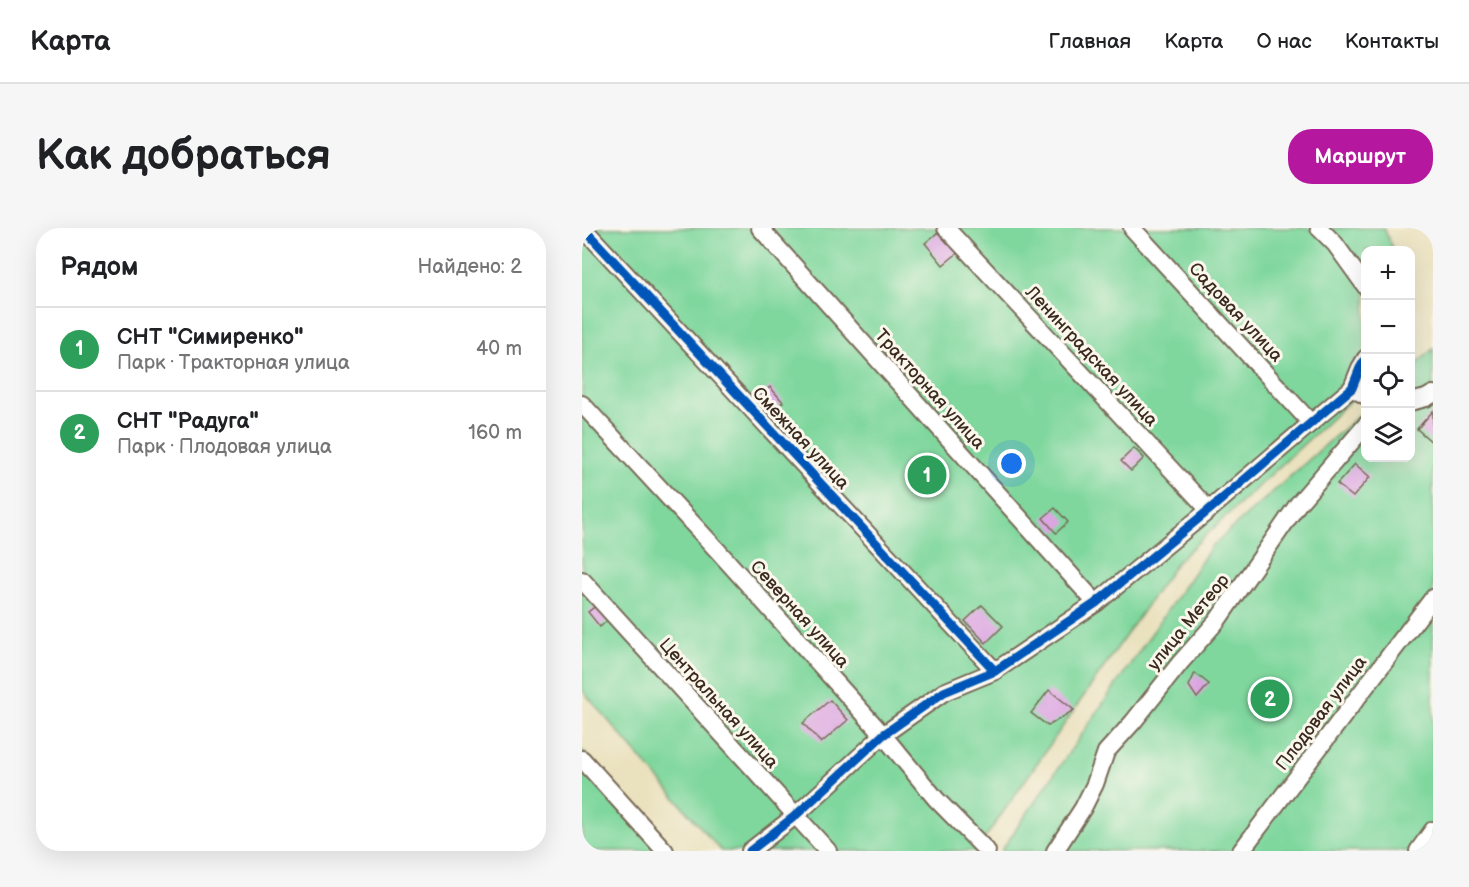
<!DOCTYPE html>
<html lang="ru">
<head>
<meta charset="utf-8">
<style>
	:root { --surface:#fff; --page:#f6f6f6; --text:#202124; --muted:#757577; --line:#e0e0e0; --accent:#b5179e }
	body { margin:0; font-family:"Balsamiq Sans",sans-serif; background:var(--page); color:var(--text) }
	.controls { position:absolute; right:18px; top:18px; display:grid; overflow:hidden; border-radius:12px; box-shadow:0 6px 24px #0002 }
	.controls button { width:54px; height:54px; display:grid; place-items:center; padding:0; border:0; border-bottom:2px solid var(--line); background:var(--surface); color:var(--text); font:30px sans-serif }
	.you { position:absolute; left:430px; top:236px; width:21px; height:21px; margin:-15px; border:4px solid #fff; border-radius:50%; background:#1a73e8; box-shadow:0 0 0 9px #1a73e833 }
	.badge { display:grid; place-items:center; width:39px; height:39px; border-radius:50%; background:var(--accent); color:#fff; font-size:20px; font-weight:700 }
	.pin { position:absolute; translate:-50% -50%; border:3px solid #fff; box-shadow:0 2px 6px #0006 }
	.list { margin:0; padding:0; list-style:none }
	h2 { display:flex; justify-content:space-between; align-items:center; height:78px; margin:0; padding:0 24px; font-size:26px }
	h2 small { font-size:20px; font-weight:400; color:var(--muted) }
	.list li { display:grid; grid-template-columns:39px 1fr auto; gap:18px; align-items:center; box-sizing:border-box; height:84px; padding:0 24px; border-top:2px solid var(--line) }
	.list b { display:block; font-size:22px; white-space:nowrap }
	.list p { margin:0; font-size:20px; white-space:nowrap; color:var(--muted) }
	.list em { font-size:20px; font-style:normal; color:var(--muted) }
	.icon { flex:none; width:33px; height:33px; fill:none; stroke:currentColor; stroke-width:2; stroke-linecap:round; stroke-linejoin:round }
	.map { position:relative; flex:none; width:851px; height:623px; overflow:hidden; border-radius:24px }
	header { display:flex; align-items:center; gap:36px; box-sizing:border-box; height:84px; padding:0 30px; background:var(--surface); border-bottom:2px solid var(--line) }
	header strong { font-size:28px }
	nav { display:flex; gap:33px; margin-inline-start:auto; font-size:21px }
	.intro { display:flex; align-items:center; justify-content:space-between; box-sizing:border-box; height:144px; padding:0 36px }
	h1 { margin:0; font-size:42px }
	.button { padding:15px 27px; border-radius:24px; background:var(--accent); color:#fff; font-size:21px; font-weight:700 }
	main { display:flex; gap:36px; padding:0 36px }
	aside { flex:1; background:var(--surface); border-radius:24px; box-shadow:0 6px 24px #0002 }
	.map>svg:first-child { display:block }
	.green { fill:#7fd79d; stroke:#5d805e; stroke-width:1.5 }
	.building { fill:#dba5e1 }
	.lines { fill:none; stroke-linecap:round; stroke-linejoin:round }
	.minor-casing { stroke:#786a56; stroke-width:20 }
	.minor { stroke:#fff; stroke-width:16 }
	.cycleway-casing { stroke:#fbf7ec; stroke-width:13 }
	.cycleway { stroke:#0057b8; stroke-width:9 }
	.labels { text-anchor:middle; stroke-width:6; stroke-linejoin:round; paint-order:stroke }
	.street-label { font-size:18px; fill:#3b2a1e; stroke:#fbf7ec }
</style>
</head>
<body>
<header>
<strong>Карта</strong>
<nav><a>Главная</a><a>Карта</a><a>О нас</a><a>Контакты</a></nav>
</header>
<div class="intro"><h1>Как добраться</h1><a class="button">Маршрут</a></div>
<main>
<aside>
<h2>Рядом<small>Найдено: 2</small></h2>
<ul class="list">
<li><span class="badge" style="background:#2e9e5b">1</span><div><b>СНТ &quot;Симиренко&quot;</b><p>Парк · Тракторная улица</p></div><em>40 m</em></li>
<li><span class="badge" style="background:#2e9e5b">2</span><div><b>СНТ &quot;Радуга&quot;</b><p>Парк · Плодовая улица</p></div><em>160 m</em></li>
</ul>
</aside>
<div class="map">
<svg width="851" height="623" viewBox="0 0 851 623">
	<rect width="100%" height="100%" fill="#fbf7ec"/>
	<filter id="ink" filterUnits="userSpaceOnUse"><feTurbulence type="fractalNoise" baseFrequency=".0167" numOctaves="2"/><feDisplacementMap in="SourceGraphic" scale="12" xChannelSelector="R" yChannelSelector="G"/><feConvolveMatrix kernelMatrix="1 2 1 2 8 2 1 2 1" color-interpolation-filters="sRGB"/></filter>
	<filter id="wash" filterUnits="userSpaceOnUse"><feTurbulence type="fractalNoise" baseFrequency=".008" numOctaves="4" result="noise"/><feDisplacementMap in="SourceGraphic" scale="24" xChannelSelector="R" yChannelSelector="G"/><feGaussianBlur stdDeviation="1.35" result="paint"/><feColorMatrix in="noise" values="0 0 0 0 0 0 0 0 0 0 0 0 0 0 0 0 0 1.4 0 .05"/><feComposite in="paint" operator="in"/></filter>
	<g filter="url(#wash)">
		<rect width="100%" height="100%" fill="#eae1be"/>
		<g class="green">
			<polygon points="0,0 802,0 811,22 784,22 783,159 595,334 394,623 139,623 0,462"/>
			<polygon points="851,121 851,623 419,623 630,318 783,182 784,230 828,230 829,141"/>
			<polygon points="0,522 90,623 0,623"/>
		</g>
		<g id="blocks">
			<g class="building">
				<polygon points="359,2 377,24 361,37 343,15"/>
				<polygon points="188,159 201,174 188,185 175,171"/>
				<polygon points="851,183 851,215 835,201"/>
				<polygon points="552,220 562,230 549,243 539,233"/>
				<polygon points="773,236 788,249 771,269 755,256"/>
				<polygon points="473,280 486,294 474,305 461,290"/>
				<polygon points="15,377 27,391 18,399 6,384"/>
				<polygon points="400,377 421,398 404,415 383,393"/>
				<polygon points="613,445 627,456 615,470 607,458"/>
				<polygon points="467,462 492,482 466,498 449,485"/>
				<polygon points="248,472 266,492 239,515 221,495"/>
			</g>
		</g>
	</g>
	<g filter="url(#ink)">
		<use href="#blocks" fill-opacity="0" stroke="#786a56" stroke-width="1.5"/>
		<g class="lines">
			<defs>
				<g id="minor">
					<polyline points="1,0 413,443"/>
					<polyline points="178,0 514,375"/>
					<polyline points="364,0 627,282"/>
					<polyline points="550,0 729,195"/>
					<polyline points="737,0 753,16 784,59"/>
					<polyline points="770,160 784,168"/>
					<polyline points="828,174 844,170 851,166"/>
					<polyline points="0,176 136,323 301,507 354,571 405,623"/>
					<polyline points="0,352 246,623"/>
					<polyline points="0,531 83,623"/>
					<polyline points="168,623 213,588 301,507 362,464 413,443 514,375 627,282 770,160 778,140 784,130"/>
					<polyline points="473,623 501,580 513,556 524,524 551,494 598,435 635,393 716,276 784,197"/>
					<polyline points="659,623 851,370"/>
					<polyline points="836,623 851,602"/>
				</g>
			</defs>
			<use href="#minor" class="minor-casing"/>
			<use href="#minor" class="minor"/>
			<defs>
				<g id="cycleway">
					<polyline points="1,0 413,443"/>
					<polyline points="168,623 213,588 301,507 362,464 413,443 514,375 627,282 770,160 778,140 784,130"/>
				</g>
			</defs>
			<use href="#cycleway" class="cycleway-casing"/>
			<use href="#cycleway" class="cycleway"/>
		</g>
	</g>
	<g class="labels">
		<g class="street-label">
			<text transform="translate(654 84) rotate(47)" y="6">Садовая улица</text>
			<text transform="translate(510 128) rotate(47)" y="6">Ленинградская улица</text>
			<text transform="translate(348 161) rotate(48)" y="6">Тракторная улица</text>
			<text transform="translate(219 210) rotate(47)" y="6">Смежная улица</text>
			<text transform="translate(218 386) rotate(48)" y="6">Северная улица</text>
			<text transform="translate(606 394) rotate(-51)" y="6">улица Метеор</text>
			<text transform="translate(137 475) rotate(48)" y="6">Центральная улица</text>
			<text transform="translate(739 485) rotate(-53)" y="6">Плодовая улица</text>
		</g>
	</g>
</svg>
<div class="controls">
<button>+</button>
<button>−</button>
<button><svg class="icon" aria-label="locate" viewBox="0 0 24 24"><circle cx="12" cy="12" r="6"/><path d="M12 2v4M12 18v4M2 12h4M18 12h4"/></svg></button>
<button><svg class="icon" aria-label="layers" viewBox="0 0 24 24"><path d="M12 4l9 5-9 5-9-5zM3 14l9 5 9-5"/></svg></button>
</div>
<div class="you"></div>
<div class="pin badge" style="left:345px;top:247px;background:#2e9e5b">1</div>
<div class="pin badge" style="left:688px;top:471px;background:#2e9e5b">2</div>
</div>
</main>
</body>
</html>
